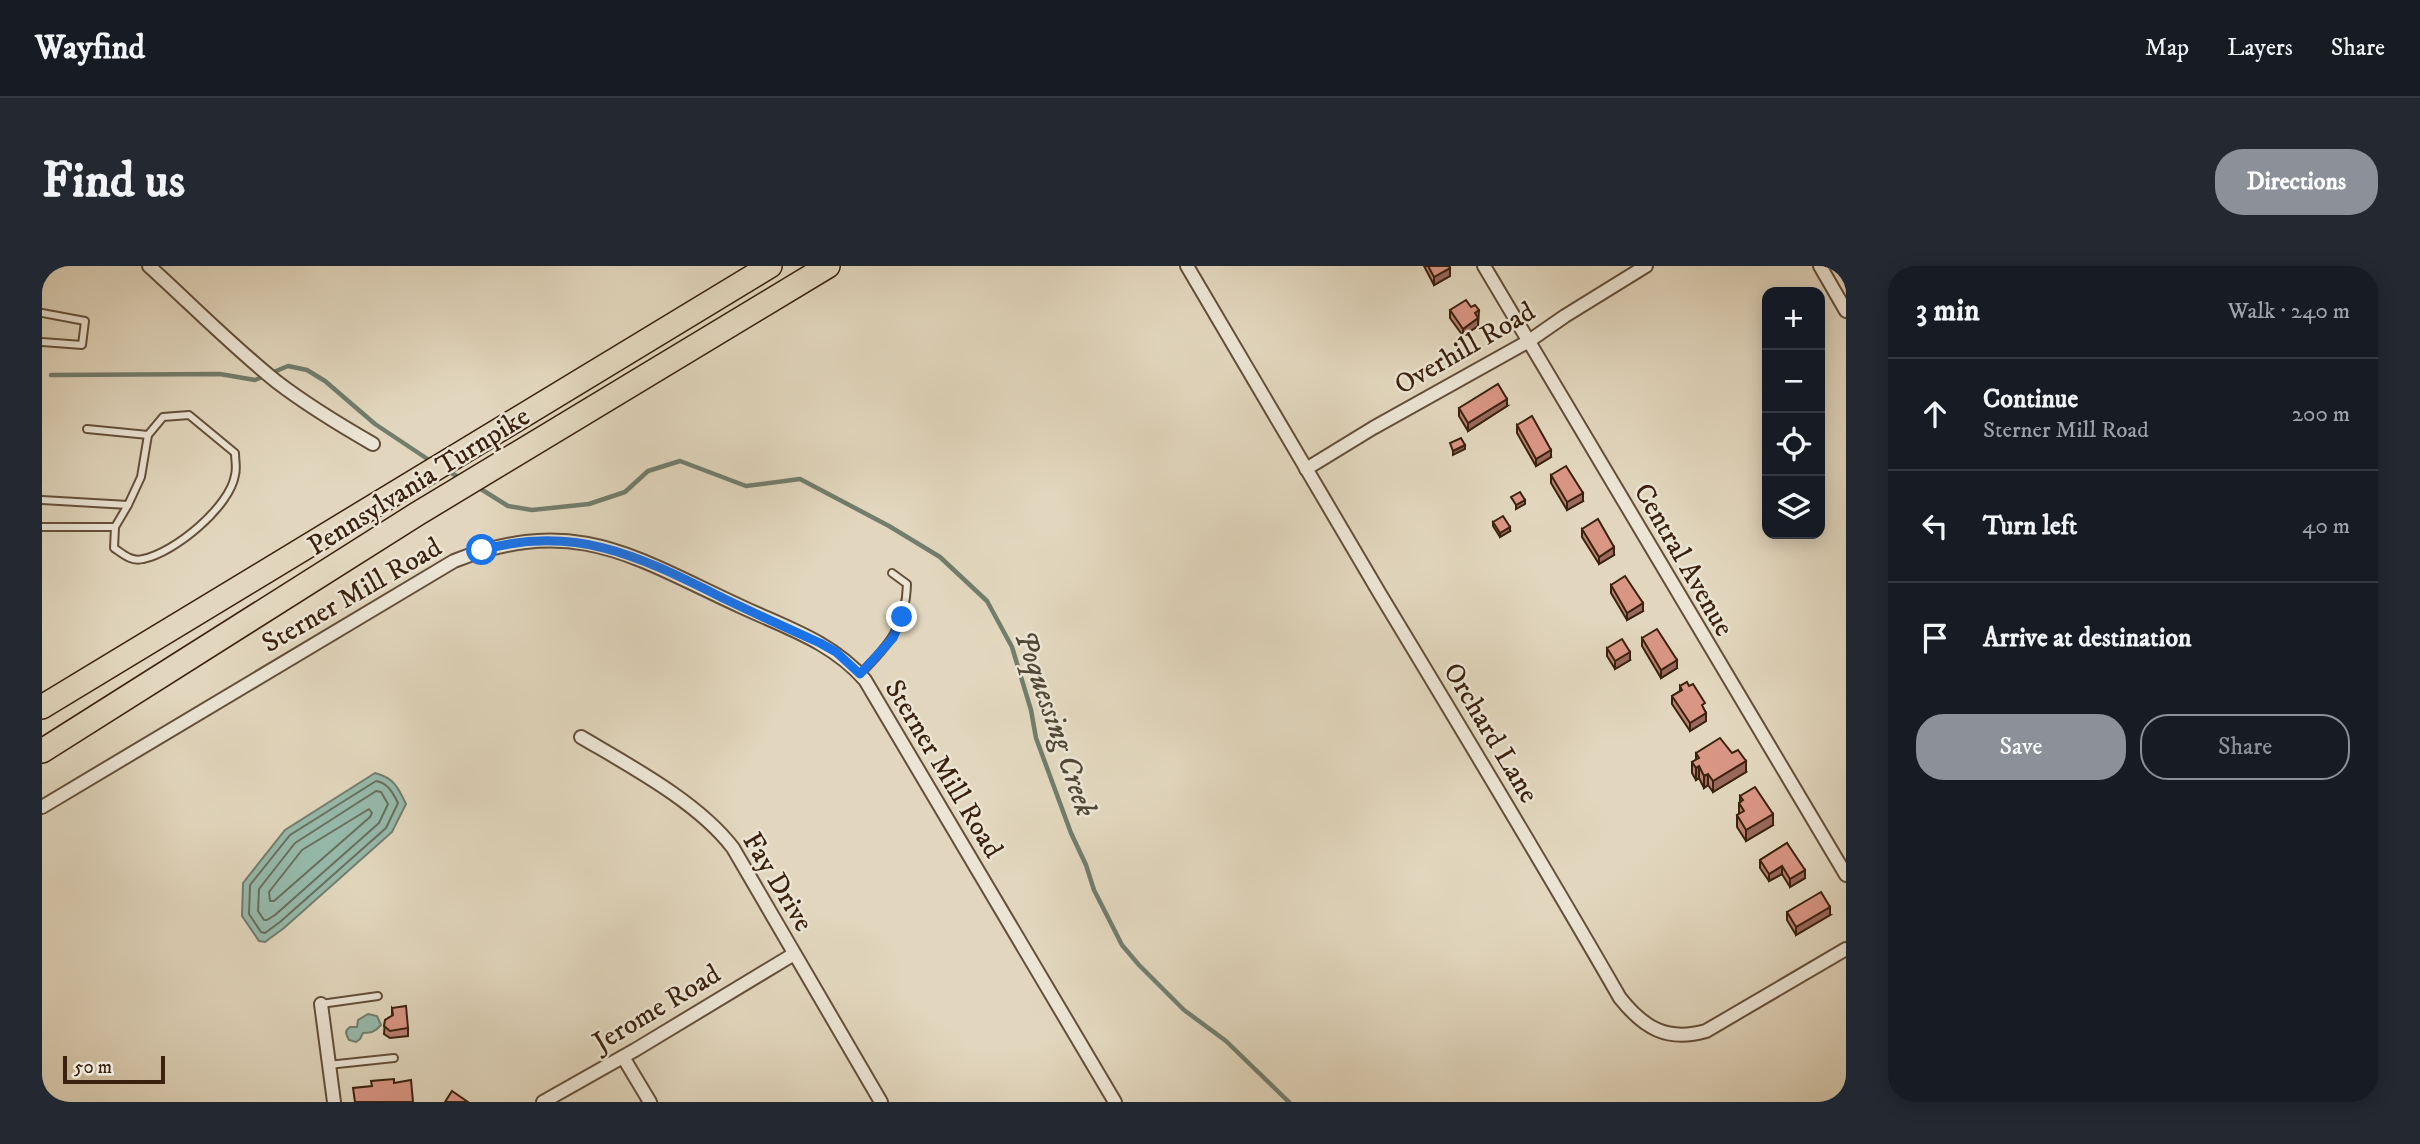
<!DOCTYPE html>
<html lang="en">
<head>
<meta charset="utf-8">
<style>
	:root { --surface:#171b24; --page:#242831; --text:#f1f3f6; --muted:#9ea1a6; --line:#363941; --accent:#8c9099 }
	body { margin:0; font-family:"IM FELL DW Pica",serif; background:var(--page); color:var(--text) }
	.controls { position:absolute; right:21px; top:21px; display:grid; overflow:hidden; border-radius:14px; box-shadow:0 4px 18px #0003 }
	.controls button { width:63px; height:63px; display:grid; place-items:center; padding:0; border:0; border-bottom:2px solid var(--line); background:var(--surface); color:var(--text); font:35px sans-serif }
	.scale { position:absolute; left:21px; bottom:18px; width:102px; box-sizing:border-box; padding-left:7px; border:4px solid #3b220e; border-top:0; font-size:19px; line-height:24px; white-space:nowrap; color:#3b220e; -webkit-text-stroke:5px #ece5d5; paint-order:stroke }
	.stop { position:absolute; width:21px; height:21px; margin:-16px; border:5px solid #1a73e8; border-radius:50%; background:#fff }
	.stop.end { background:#1a73e8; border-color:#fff; box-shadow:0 2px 7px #0008 }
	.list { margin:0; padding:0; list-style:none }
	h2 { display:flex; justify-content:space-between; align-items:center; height:91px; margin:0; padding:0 28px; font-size:30px }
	h2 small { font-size:23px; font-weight:400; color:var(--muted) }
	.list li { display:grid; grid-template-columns:46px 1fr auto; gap:21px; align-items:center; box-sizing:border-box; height:112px; padding:0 28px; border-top:2px solid var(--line) }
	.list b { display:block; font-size:26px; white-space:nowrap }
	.list p { margin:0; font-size:23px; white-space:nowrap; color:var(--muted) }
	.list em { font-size:23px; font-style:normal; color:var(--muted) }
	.actions { display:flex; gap:14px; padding:21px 28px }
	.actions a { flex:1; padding:16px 0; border:2px solid var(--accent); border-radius:28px; text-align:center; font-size:24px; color:var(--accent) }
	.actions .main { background:var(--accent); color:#fff }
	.icon { flex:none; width:38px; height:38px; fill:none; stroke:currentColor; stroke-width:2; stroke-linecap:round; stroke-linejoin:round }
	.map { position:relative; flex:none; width:1804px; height:836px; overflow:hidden; border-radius:28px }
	header { display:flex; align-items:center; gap:42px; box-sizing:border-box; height:98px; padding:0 35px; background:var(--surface); border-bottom:2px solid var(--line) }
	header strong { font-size:33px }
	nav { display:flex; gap:38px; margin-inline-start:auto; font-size:24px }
	.intro { display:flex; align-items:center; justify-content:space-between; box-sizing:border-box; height:168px; padding:0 42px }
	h1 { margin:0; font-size:49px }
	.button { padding:18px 32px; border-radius:28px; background:var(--accent); color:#fff; font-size:24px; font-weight:700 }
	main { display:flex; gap:42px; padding:0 42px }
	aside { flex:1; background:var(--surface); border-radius:28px; box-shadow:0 4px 18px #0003 }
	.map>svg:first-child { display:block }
	.water { fill:#96baab; stroke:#727d6c; stroke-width:2 }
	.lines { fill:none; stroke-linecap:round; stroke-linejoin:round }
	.shore { stroke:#686e5c; stroke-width:2 }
	.stream { stroke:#727d6c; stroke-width:4.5 }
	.service-casing { stroke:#654f3a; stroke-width:10 }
	.minor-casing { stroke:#654f3a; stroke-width:16 }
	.motorway-casing { stroke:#3b220e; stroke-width:26 }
	.service { stroke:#ece5d5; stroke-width:6 }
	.minor { stroke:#ece5d5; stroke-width:12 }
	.motorway { stroke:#e2d7be; stroke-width:23 }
	.wall { fill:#bb8172; stroke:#3b220e; stroke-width:2 }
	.shaded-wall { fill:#99695d; stroke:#3b220e; stroke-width:2 }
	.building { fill:#da9685; stroke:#3b220e; stroke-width:2 }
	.route { stroke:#1a73e8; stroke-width:9 }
	.labels { text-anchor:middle; stroke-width:5; stroke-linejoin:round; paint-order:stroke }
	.street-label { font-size:28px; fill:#3b220e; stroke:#ece5d5 }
	.water-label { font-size:30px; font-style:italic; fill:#524835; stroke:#ece5d5 }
</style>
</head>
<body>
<header>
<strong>Wayfind</strong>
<nav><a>Map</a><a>Layers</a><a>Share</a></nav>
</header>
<div class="intro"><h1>Find us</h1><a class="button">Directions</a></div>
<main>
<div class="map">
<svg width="1804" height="836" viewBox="0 0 1804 836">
	<rect width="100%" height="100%" fill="#e2d7be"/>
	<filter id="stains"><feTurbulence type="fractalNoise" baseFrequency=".00286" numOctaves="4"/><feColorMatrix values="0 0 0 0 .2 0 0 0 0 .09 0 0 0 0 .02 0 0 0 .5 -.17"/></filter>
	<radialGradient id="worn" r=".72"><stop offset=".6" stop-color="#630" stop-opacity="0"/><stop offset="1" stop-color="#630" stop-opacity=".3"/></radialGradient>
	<g class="water">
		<path d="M 333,507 C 352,512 356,521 364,538 L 350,566 L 242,662 L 223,676 L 217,675 L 200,650 L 201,617 L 243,564 Z"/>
		<path d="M 326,748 L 335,750 L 339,759 C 333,766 329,767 321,767 L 318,773 L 314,776 L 307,774 C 304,768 302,765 308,761 L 315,761 L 316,754 Z"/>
	</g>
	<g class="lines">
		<g class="shore">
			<path d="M 334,515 C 346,517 351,527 356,537 L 344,562 L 238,656 L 223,667 L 219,666 L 207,648 L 208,619 L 248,569 Z"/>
			<polygon points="334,525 339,526 346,538 337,557 233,649 225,654 222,654 216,645 217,623 253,577"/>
			<polygon points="327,543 330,547 328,551 232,635 228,635 227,626 260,584"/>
		</g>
		<g class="stream">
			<polyline points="9,109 178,108 213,114 246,100 265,104 283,115 333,158 390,196"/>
			<polyline points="404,204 420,213"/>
			<polyline points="434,220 466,240 490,244 547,238 583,226 606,205 638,195 704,220 758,213 847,260 898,291 945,335 970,381 989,444 994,472 1029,567 1044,599 1052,624 1080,679 1097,699 1142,744 1184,775 1247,836"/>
		</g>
		<defs>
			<g id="service">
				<polyline points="0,47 43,55 40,79 0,76"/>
				<polyline points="45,163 106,169"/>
				<path d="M 0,234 L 86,239 L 99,211 L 106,169 L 121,151 L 147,149 L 193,187 C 193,194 195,202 193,209 C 188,241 132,287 101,293 C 89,296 81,288 72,282 L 73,261 L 0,261"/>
				<polyline points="73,261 86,239"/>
				<path d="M 818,408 C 846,380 864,360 865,318 L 850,307"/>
				<polyline points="279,738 336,730"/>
				<polyline points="286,799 352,792"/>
			</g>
			<g id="minor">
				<path d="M 107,0 C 150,39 190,80 235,116 C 265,139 298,159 331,178"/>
				<path d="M 1145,0 C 1210,109 1273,219 1338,328 C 1419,462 1500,596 1578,732 C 1602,762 1625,776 1664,765 L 1804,683"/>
				<polyline points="1442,0 1804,609"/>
				<polyline points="1778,0 1804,45"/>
				<polyline points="1264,203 1331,162 1487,75 1523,50 1604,0"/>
				<path d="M 539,471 C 588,500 656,536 691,582 L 839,836"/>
				<path d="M 0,541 L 412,295 C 534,247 593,292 700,341 C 745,362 790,376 823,414 L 1073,836"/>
				<polyline points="279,738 292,836"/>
				<polyline points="581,791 608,836"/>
				<polyline points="501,836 593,784 752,688"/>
			</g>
			<g id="motorway">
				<polyline points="0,441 728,0"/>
				<polyline points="0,485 375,248 786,0"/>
			</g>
		</defs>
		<use href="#service" class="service-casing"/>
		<use href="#minor" class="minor-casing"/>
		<use href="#motorway" class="motorway-casing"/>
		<use href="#service" class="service"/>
		<use href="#minor" class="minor"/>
		<use href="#motorway" class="motorway"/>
	</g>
	<g class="wall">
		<polygon points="1382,0 1407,0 1408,10 1392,19"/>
		<polygon points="1408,44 1437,44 1436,60 1421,70 1408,52"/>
		<polygon points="1465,140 1426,165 1417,150 1417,142"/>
		<polygon points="1475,159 1509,191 1494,200 1475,167"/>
		<polygon points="1509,209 1541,235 1525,244 1509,217"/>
		<polygon points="1451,256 1468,265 1458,271 1451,260"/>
		<polygon points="1540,263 1572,289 1557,298 1540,271"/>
		<polygon points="1569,319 1601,345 1585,354 1569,327"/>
		<polygon points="1600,372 1635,402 1619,412 1600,380"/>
		<polygon points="1565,382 1588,394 1573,403 1565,390"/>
		<polygon points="1638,420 1663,445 1664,455 1648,465 1630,438 1630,430 1638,425"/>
		<polygon points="1654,487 1704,506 1671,526 1666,519 1662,522 1657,512 1654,514 1650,507 1650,496 1654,494"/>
		<polygon points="1698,530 1731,559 1704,575 1695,561 1695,549 1697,548 1697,537 1698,536"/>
		<polygon points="1745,577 1763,612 1748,621 1740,608 1727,615 1718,602 1718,594"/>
		<polygon points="1745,646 1788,649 1754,669 1745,654"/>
		<polygon points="350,742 366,762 366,770 348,772 342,768 343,754 350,750"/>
	</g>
	<g class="shaded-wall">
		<polygon points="1408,2 1408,10 1392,19 1392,11"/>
		<polygon points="1436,52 1436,60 1421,70 1421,63"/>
		<polygon points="1465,133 1465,140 1426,165 1426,157"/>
		<polygon points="1423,179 1423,183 1411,189 1411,185"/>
		<polygon points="1509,184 1509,191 1494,200 1494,193"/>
		<polygon points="1541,227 1541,235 1525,244 1525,236"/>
		<polygon points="1483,234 1483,238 1474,243 1474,239"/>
		<polygon points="1468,261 1468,265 1458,271 1458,267"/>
		<polygon points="1572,281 1572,289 1557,298 1557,291"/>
		<polygon points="1601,337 1601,345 1585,354 1585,347"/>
		<polygon points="1588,386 1588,394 1573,403 1573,395"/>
		<polygon points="1635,394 1635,402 1619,412 1619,404"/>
		<polygon points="1664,447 1664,455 1648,465 1648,457"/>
		<polygon points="1704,495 1704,506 1671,526 1671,515"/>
		<polygon points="1657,500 1657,512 1654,514 1654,502"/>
		<polygon points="1666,508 1666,519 1662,522 1662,510"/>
		<polygon points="1731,548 1731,559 1704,575 1704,564"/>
		<polygon points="1740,600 1740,608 1727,615 1727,608"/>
		<polygon points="1763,604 1763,612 1748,621 1748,613"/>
		<polygon points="1788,641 1788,649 1754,669 1754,661"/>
	</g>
	<g class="building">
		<polygon points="1386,0 1407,0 1408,2 1392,11"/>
		<polygon points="1424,34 1429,41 1433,39 1437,44 1433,47 1436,52 1421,63 1408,44"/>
		<polygon points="1456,118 1465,133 1426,157 1417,142"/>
		<polygon points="1490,150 1509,184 1494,193 1475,159"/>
		<polygon points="1419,172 1423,179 1411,185 1408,177"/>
		<polygon points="1524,200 1541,227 1525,236 1509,209"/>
		<polygon points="1478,226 1483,234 1474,239 1469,231"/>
		<polygon points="1461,250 1468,261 1458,267 1451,256"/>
		<polygon points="1556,253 1572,281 1557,291 1540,263"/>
		<polygon points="1583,310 1601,337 1585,347 1569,319"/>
		<polygon points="1615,363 1635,394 1619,404 1600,372"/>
		<polygon points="1580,373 1588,386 1573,395 1565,382"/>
		<polygon points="1645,416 1647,420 1651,418 1663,437 1660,439 1664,447 1648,457 1630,430 1640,424 1638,420"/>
		<polygon points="1678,472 1690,487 1696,484 1704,495 1671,515 1666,508 1662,510 1657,500 1654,502 1650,496 1657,492 1654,487"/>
		<polygon points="1713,521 1731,548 1704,564 1695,549 1702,545 1697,537 1701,534 1698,530"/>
		<polygon points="1745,577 1763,604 1748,613 1740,600 1727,608 1718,594"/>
		<polygon points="1779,626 1788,641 1754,661 1745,646"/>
		<polygon points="364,740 366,762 348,765 342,760 343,754 351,749 350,742"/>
		<polygon points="352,813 352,817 369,814 371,836 313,836 311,822 330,820 329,815"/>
		<polygon points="410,825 426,836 403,836"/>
	</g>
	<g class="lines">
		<path class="route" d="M 440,284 C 537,257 602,293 685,334 C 716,349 747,363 778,377 L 794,386 L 818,408 L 851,372 L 860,351"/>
	</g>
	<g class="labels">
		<g class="street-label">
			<text transform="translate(1422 81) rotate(-30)" y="10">Overhill Road</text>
			<text transform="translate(376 214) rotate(-32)" y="10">Pennsylvania Turnpike</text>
			<text transform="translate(1643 293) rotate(60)" y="10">Central Avenue</text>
			<text transform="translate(309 328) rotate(-30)" y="10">Sterner Mill Road</text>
			<text transform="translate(1450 466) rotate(59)" y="10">Orchard Lane</text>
			<text transform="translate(903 502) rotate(59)" y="10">Sterner Mill Road</text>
			<text transform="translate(737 615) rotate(59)" y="10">Fay Drive</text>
			<text transform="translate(614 741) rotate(-31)" y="10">Jerome Road</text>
		</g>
		<g class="water-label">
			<text transform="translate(1014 457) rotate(71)" y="10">Poquessing Creek</text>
		</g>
	</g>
	<rect width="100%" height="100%" filter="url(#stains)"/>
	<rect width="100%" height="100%" fill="url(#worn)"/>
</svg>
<div class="controls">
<button>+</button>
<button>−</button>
<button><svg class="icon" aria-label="locate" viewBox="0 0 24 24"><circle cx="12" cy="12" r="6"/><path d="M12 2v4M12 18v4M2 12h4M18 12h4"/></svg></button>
<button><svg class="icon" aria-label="layers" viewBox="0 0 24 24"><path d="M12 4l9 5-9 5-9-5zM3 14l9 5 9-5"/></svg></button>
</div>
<div class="scale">50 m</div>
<div class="stop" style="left:440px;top:284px"></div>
<div class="stop end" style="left:860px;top:351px"></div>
</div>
<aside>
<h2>3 min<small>Walk · 240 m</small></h2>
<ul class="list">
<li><svg class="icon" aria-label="ahead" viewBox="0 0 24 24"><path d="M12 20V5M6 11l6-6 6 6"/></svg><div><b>Continue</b><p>Sterner Mill Road</p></div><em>200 m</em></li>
<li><svg class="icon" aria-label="left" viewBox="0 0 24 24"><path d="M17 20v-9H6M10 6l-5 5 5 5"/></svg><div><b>Turn left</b></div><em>40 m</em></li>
<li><svg class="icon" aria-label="arrive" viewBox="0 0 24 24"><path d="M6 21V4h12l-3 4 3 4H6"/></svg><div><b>Arrive at destination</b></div></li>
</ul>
<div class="actions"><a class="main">Save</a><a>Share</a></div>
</aside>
</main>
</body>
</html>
